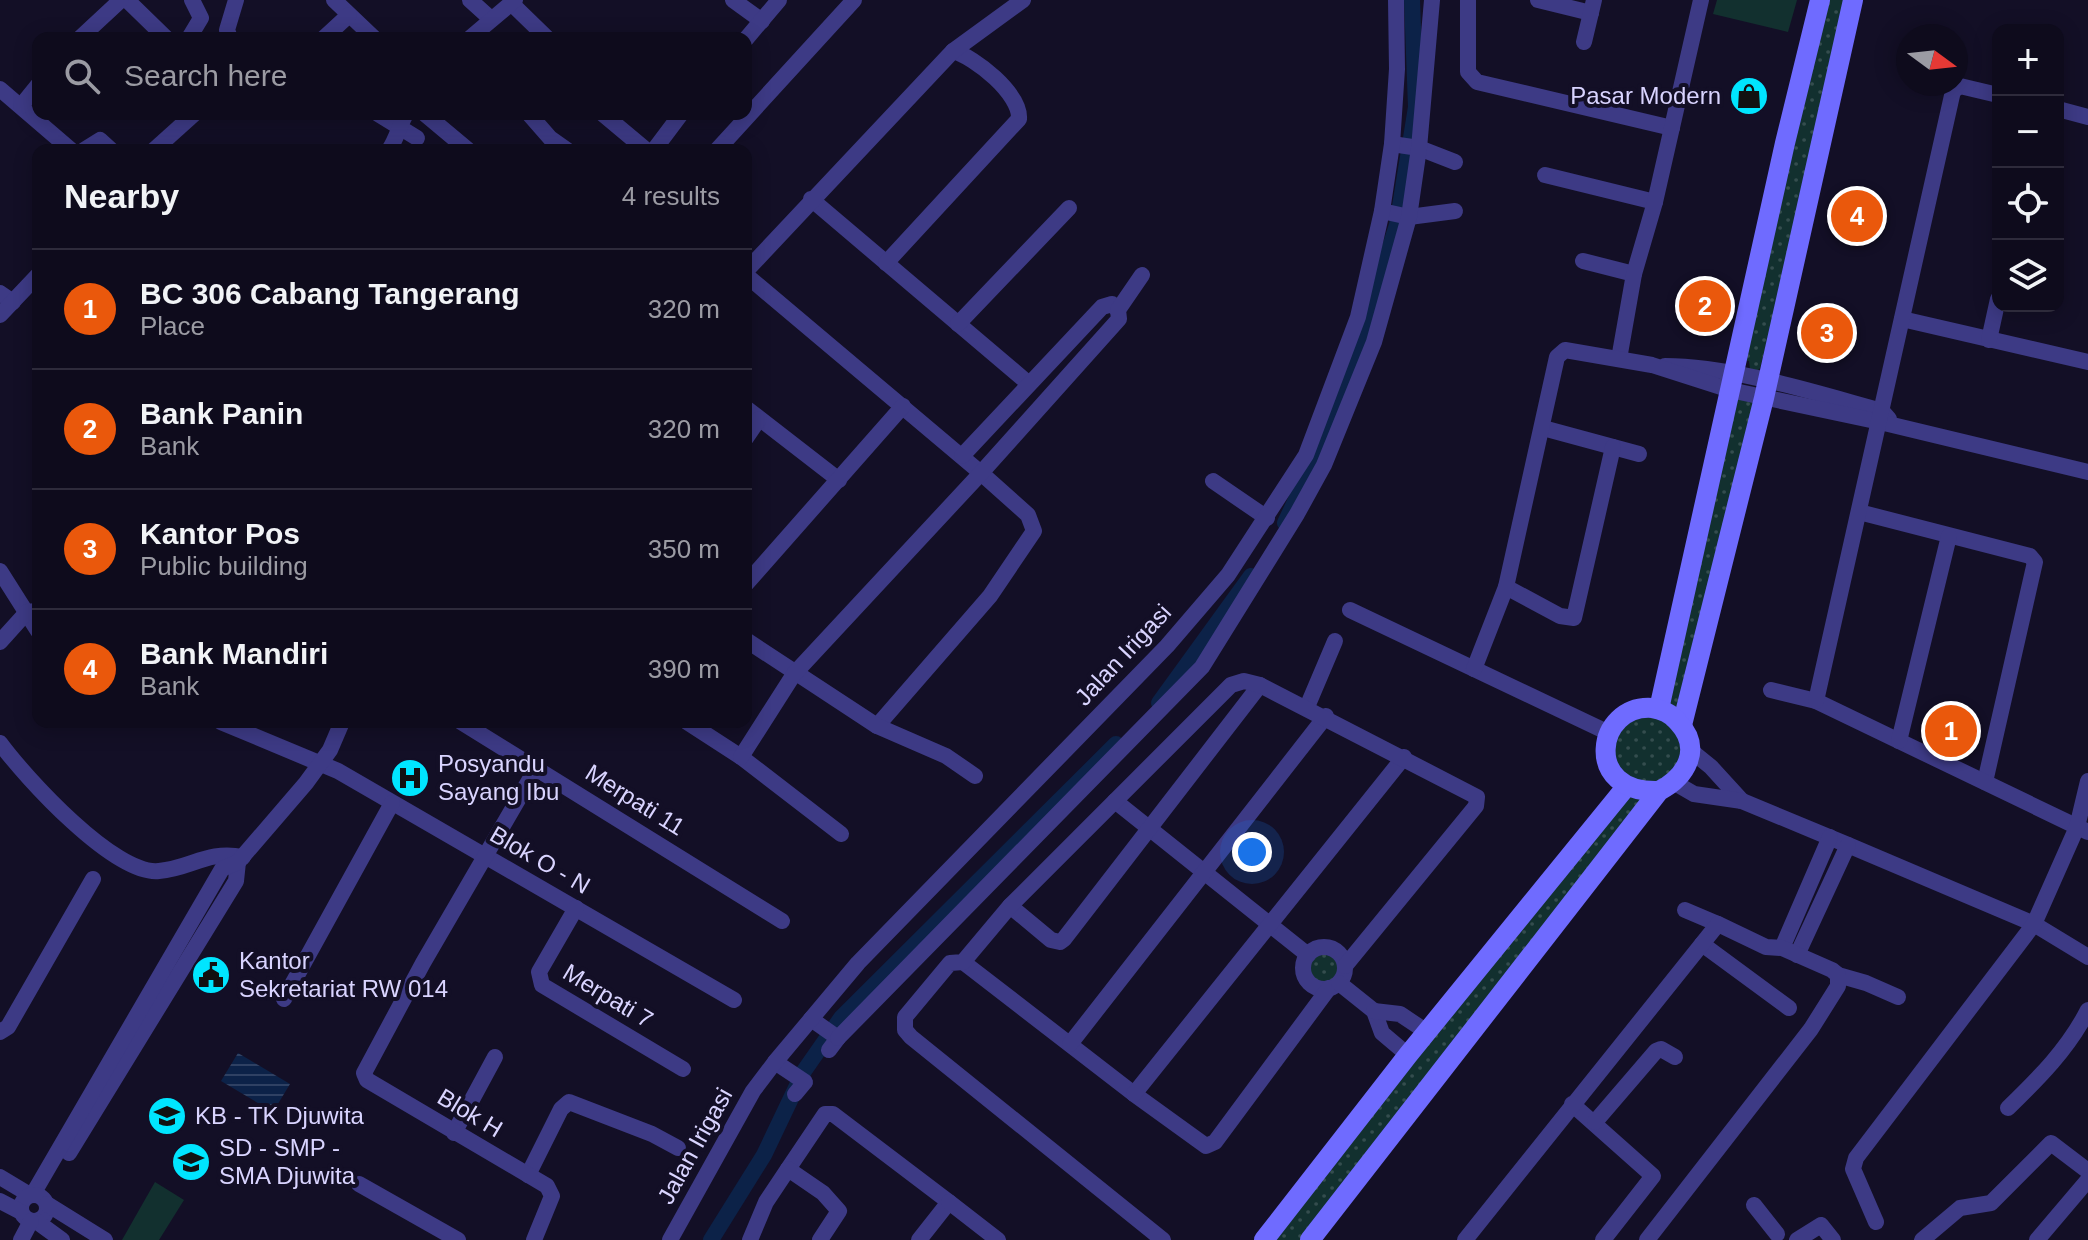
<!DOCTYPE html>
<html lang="en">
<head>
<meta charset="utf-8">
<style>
	:root { --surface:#0e0b1c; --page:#171425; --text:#f1f3f6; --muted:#9b9ba3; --line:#2e2b3b; --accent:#ea580c }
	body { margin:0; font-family:Arial,sans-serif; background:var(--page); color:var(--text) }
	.controls { position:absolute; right:24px; top:24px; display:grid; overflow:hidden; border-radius:16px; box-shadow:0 4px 20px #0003 }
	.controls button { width:72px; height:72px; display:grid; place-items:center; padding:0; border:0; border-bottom:2px solid var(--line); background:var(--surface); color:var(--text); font:40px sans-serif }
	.compass { position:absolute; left:1896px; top:24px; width:72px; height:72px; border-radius:50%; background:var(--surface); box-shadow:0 4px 20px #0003; rotate:105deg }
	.you { position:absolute; left:1252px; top:852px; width:28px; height:28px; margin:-20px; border:6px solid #fff; border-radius:50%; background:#1a73e8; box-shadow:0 0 0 12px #1a73e833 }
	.badge { display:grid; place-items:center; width:52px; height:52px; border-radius:50%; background:var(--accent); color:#fff; font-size:26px; font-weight:700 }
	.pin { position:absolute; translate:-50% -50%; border:4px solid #fff; box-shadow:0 2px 8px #0006 }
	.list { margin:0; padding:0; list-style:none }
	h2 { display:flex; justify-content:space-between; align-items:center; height:104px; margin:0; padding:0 32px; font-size:34px }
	h2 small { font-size:26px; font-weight:400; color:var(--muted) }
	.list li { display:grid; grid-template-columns:52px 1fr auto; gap:24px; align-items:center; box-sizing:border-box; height:120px; padding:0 32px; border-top:2px solid var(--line) }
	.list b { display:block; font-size:30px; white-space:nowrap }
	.list p { margin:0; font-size:26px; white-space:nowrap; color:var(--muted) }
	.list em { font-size:26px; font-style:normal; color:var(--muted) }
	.icon { flex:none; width:44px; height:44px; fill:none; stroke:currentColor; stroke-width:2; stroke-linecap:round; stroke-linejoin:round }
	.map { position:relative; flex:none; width:2088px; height:1240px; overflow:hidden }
	.search { position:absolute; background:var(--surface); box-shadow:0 4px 20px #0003; left:32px; top:32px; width:720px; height:88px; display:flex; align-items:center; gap:20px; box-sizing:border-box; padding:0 28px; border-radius:16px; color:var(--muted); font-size:30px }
	.panel { position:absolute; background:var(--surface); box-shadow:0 4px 20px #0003; left:32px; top:144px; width:720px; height:584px; border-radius:16px }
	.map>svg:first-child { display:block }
	.grass { fill:url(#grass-dots) }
	.park { fill:#12302f }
	.water { fill:url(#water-rules) }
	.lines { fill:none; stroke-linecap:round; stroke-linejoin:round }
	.canal { stroke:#0c2248; stroke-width:16 }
	.street { stroke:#3d3a85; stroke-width:16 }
	.secondary { stroke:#6f6bff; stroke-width:20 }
	.labels { text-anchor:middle; stroke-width:8; stroke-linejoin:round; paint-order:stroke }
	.poi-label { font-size:24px; fill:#d9d4ff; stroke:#130f26; text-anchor:start }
	.street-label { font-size:24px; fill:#d9d4ff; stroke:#130f26 }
</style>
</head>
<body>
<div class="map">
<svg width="2088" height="1240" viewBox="0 0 2088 1240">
	<defs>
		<pattern id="grass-dots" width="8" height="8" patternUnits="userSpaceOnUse" patternTransform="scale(2)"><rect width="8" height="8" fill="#12302f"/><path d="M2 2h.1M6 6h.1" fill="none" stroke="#344d4e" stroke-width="1.8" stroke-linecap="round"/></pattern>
		<pattern id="water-rules" width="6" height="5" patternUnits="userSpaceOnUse" patternTransform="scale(2)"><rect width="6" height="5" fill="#0c2248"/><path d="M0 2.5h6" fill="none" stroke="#2f4163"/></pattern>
	</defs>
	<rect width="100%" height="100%" fill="#130f26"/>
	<g class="grass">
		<polygon points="1820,0 1853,0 1760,368 1757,371 1750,369 1749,361 1736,358"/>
		<polygon points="1730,390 1764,398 1693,684 1690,750 1308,1240 1264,1240 1626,787 1612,774 1609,733 1658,709"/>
		<circle cx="1324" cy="968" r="20"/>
	</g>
	<g class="park">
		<polygon points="1717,0 1797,0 1788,32 1713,14"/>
		<polygon points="155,1182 184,1200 159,1240 122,1240"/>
	</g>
	<polygon class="water" points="238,1053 290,1084 273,1112 221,1081"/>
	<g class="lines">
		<g class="canal">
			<polyline points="1285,523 1336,414 1397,225 1416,107 1412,0"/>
			<polyline points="1159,703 1251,576"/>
			<polyline points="711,1240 764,1155 804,1071 841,1018 1116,744"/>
		</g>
		<g class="street">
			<polyline points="127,0 166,38"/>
			<polyline points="334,0 374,38"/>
			<polyline points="470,0 491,19"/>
			<polyline points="733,0 762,21"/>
			<polyline points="1468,0 1468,72 1477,82 1672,128"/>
			<polyline points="1538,0 1591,13"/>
			<polyline points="511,3 547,38"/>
			<polyline points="80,38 121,0"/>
			<polyline points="189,38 201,18 192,0"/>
			<polyline points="230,38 227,30 236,0"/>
			<polyline points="324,38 349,15"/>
			<polyline points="470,38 515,0"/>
			<polyline points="746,39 779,0"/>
			<polyline points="1584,42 1594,0"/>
			<polyline points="0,89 71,150"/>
			<polyline points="21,106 38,85"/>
			<polyline points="2058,109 2088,117"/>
			<polyline points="378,114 417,138"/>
			<polyline points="425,114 468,150"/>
			<polyline points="529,114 550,138 567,150"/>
			<polyline points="603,114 646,150"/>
			<polyline points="1392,144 1419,148 1455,162"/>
			<polyline points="84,150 100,140 111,150"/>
			<polyline points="154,150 194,114"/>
			<path d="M 389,150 C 397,138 399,126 406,114"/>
			<polyline points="654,150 681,114"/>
			<polyline points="717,150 854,0"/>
			<polyline points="1545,175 1655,202"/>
			<polyline points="811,199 1028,383"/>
			<polyline points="1382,211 1409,217 1455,211"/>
			<polyline points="1583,261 1634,274"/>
			<path d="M 886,263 L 1019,119 C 1021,94 975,57 953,51"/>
			<polyline points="746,271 953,51 1023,0"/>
			<polyline points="746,275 981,473 1028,515 1034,531 990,596 877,726"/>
			<polyline points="0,293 13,302"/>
			<polyline points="0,315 38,275"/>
			<polyline points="1902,319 2088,362"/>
			<polyline points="958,324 1069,208"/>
			<polyline points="1989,340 1998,299"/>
			<polyline points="1619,359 1634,274 1655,202 1701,0"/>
			<path d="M 1665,366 C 1732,366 1816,393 1882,411 L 1889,419"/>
			<polyline points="746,408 839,480"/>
			<polyline points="1543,428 1639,454"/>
			<polyline points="746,438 759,419"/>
			<polyline points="962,456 1102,307 1112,304 1118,310"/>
			<polyline points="1213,481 1267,518"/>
			<polyline points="1859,512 2030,556 2035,562 1985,782"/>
			<polyline points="0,571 38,631"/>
			<polyline points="746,584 903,406"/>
			<polyline points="1506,587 1560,616 1574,618 1613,447"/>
			<polyline points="1350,610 1609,733"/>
			<polyline points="746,640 877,726 946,756 975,776"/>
			<polyline points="0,642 27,612 36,611"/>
			<polyline points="1474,669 1506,587 1557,357 1565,350 1652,365 1730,390 1880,422 2088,472"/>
			<polyline points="1771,690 1816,701 2088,832"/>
			<polyline points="1816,701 1953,91 1960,86 1998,95"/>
			<polyline points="1307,707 1335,641"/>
			<polyline points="221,722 338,771 734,1000"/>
			<polyline points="461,722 782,921"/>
			<polyline points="687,722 741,757 841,834"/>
			<polyline points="1899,741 1949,536"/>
			<path d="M 0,743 C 25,777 115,876 159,871 C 192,868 207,850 243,857"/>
			<polyline points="1690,750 1711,767 1742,801"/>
			<polyline points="741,757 794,674 981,473 1119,319 1118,310 1142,275"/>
			<polyline points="1675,783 1694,794 1742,801 1848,845 2034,924 2088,957"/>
			<polyline points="1115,801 1308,955"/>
			<polyline points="1010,906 1051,940 1060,942 1064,939 1260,685"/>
			<polyline points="576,908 539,972 542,985 683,1069"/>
			<polyline points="1685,910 1718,924"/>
			<polyline points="1702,944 1789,1008"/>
			<circle cx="1324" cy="968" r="21"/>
			<polyline points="1782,948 1830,837"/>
			<polyline points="1797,955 1848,845"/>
			<polyline points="963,962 1134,1094 1206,1146 1215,1142 1329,988"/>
			<polyline points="1838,975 1866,983 1898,997"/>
			<polyline points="1339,983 1374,1011 1382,1033 1408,1055"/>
			<polyline points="284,999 392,803"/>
			<polyline points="1374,1011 1400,1014 1427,1032"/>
			<polyline points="811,1019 838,1038 829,1050"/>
			<polyline points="0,1032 8,1027 93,879"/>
			<polyline points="838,1038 1202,667 1297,514 1324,465 1374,342 1409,217 1419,148 1432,0"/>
			<polyline points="1070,1044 1326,716"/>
			<polyline points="775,1062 805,1082 795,1094"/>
			<polyline points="1134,1094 1404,757"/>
			<polyline points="1572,1104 1653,1176 1603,1240"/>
			<path d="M 2008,1108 C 2039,1078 2068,1049 2088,1010"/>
			<polyline points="1595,1122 1656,1051 1661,1049 1675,1057"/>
			<polyline points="454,1133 495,1057"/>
			<polyline points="69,1153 236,881 238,862"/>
			<polyline points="788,1169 825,1114 833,1114 949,1202 919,1240"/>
			<polyline points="528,1175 561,1109 569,1102 652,1134 678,1148"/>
			<polyline points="0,1177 30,1195"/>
			<polyline points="359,1184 458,1240"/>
			<polyline points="33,1194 222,869 238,862 306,783 330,750 342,722"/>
			<circle cx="34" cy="1208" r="13"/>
			<polyline points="0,1201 21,1212"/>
			<polyline points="949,1202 998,1240"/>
			<polyline points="47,1204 105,1240"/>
			<polyline points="1754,1205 1777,1234"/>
			<polyline points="36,1221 62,1240"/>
			<polyline points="1876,1222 1853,1169 1856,1158 2034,924 2077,827 2088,781"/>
			<polyline points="21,1240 31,1221"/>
			<polyline points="534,1240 552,1196 547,1186 367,1080 364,1073 423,963 537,767"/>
			<polyline points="670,1240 753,1091 775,1062 858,963 1167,646 1228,575 1306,455 1358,317 1382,211 1392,144 1397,69 1396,0"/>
			<polyline points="750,1240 766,1202 788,1169 823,1193 839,1211 820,1240"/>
			<polyline points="1163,1240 911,1037 905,1030 905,1017 950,963 963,962 1010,906 1231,685 1244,681 1260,685 1477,797 1476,806 1345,966"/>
			<polyline points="1465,1240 1718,924 1766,947 1782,948 1832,970 1838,975 1838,986 1811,1029 1647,1240"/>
			<polyline points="1797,1240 1821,1225 1833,1240"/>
			<polyline points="1922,1240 1960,1208 1991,1203 2051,1143 2088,1171"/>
			<polyline points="2037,1240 2088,1180"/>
		</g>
		<g class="secondary">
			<polyline points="1659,709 1785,143 1820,0"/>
			<polyline points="1682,725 1764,398 1853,0"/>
			<polyline points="1264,1240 1408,1055 1626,787"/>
			<path d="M 1310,1240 L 1659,791 C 1686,777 1703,749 1678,722 C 1672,714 1661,709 1652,708 C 1596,704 1582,794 1659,791"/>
		</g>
	</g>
	<defs>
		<symbol id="shop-disc" viewBox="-11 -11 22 22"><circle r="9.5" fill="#00e5ff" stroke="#130f26"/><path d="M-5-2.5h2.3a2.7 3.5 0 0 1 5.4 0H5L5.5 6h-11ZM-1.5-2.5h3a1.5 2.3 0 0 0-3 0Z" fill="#111"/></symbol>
		<symbol id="hospital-disc" viewBox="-11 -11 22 22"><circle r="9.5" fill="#00e5ff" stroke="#130f26"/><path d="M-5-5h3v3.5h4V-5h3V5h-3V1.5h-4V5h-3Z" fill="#111"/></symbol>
		<symbol id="civic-disc" viewBox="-11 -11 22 22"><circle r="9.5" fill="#00e5ff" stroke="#130f26"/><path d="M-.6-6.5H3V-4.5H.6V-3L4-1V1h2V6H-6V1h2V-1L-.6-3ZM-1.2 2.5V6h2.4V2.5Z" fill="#111"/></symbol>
		<symbol id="school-disc" viewBox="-11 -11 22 22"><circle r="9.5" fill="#00e5ff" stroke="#130f26"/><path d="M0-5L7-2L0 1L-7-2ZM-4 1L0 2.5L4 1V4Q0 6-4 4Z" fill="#111"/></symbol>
	</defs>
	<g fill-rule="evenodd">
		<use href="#shop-disc" x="1727" y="74" width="44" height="44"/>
		<use href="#hospital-disc" x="388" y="756" width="44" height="44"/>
		<use href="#civic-disc" x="189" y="953" width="44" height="44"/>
		<use href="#school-disc" x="145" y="1094" width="44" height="44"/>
		<use href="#school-disc" x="169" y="1140" width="44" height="44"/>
	</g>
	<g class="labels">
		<g class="poi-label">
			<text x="1721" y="104" text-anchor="end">Pasar Modern</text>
			<text x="438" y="772">Posyandu<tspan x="438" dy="28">Sayang Ibu</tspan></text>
			<text x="239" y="969">Kantor<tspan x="239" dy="28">Sekretariat RW 014</tspan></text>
			<text x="195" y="1124">KB - TK Djuwita</text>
			<text x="219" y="1156">SD - SMP -<tspan x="219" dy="28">SMA Djuwita</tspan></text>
		</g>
		<g class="street-label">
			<text transform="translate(1123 655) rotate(-47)" y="8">Jalan Irigasi</text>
			<text transform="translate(635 800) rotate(32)" y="8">Merpati 11</text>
			<text transform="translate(540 860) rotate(30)" y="8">Blok O - N</text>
			<text transform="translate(608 996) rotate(31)" y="8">Merpati 7</text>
			<text transform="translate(470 1113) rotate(31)" y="8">Blok H</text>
			<text transform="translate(695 1146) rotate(-61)" y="8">Jalan Irigasi</text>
		</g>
	</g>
</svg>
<div class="controls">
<button>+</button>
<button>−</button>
<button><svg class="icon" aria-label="locate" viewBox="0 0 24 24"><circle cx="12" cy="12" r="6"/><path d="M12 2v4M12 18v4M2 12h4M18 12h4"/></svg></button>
<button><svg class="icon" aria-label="layers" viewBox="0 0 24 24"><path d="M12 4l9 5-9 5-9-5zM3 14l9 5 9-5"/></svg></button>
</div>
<svg class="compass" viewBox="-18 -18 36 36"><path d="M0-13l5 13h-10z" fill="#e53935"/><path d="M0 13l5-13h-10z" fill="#9b9ba3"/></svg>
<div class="you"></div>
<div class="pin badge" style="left:1951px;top:731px">1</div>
<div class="pin badge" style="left:1705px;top:306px">2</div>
<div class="pin badge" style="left:1827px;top:333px">3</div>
<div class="pin badge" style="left:1857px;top:216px">4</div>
<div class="search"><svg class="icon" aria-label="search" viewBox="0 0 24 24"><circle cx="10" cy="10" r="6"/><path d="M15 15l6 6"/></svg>Search here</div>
<section class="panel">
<h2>Nearby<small>4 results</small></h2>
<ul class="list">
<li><span class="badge">1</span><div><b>BC 306 Cabang Tangerang</b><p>Place</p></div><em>320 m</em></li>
<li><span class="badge">2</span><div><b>Bank Panin</b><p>Bank</p></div><em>320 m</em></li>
<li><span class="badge">3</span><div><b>Kantor Pos</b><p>Public building</p></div><em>350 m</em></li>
<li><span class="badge">4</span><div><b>Bank Mandiri</b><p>Bank</p></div><em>390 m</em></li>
</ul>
</section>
</div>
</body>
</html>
